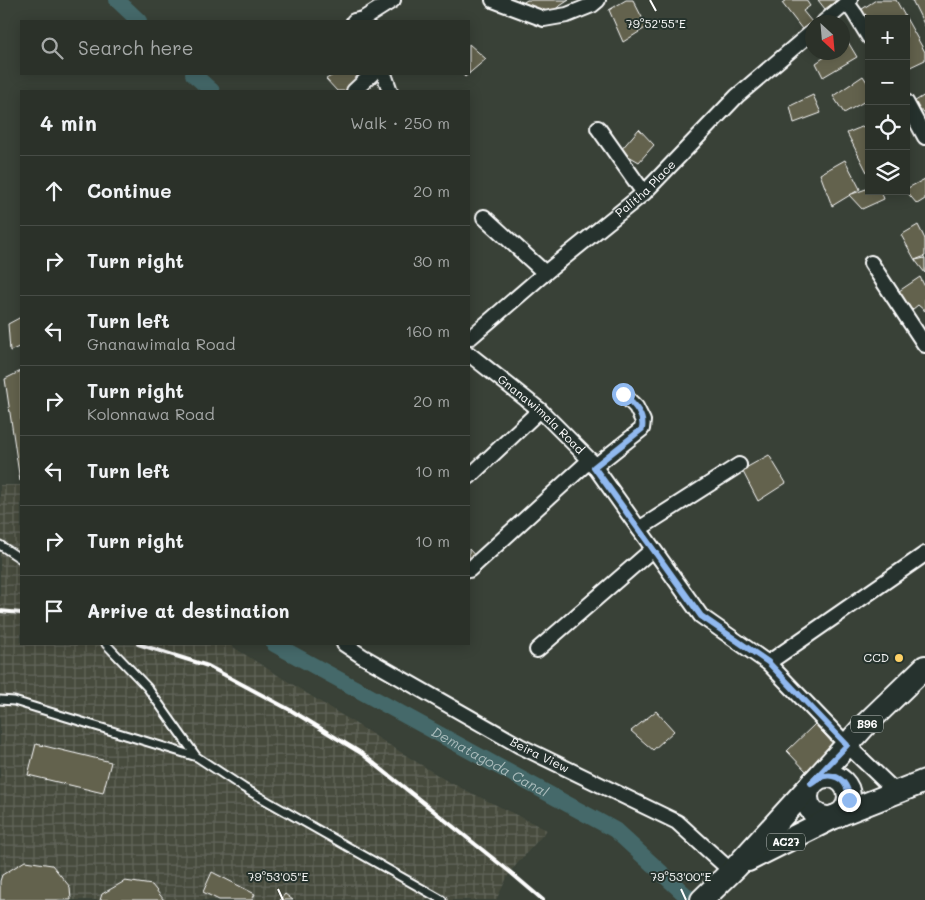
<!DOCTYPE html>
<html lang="en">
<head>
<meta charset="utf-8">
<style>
	:root { --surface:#2b3129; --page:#333931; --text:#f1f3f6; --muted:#a6a9a8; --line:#474c46 }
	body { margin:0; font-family:Mali,sans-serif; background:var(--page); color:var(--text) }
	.controls { position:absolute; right:15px; top:15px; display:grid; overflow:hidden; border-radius:0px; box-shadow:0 2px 12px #0003 }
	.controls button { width:45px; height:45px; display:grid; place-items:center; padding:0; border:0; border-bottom:1px solid var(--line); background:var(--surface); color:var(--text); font:25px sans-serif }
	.compass { position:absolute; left:805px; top:15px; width:45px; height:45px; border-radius:50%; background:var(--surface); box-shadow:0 2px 12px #0003; rotate:154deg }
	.stop { position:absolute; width:15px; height:15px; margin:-11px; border:4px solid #90b9f0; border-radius:50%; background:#fff }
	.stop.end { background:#90b9f0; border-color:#fff; box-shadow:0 1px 5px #0008 }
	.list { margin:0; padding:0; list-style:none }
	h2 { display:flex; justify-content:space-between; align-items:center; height:65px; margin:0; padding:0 20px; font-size:21px }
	h2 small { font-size:16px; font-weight:400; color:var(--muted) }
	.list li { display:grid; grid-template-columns:32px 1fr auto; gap:15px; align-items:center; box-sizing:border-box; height:70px; padding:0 20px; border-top:1px solid var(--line) }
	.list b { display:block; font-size:19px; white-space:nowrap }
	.list p { margin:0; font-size:16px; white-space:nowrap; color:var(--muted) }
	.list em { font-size:16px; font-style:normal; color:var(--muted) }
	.icon { flex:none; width:28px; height:28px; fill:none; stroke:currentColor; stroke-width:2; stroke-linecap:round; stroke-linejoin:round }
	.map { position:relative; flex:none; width:925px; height:900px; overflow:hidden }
	.search { position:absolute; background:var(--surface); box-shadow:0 2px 12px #0003; left:20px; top:20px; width:450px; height:55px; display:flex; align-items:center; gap:12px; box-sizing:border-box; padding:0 18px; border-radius:0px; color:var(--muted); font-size:19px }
	.panel { position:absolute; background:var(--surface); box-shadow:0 2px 12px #0003; left:20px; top:90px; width:450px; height:555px; border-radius:0px }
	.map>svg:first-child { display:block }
	.industrial { fill:url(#industrial-grid) }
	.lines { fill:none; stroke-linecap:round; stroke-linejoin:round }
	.canal { stroke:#44696a; stroke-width:16 }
	.building { fill:#64624e; stroke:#fff }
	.service-casing { stroke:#fff; stroke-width:11 }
	.minor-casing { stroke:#fff; stroke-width:18 }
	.primary-casing { stroke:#fff; stroke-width:26 }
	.service { stroke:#26332d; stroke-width:7 }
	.minor { stroke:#26332d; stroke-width:14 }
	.primary { stroke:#26332d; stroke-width:22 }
	.rail { stroke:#fff; stroke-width:4 }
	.route { stroke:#90b9f0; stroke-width:6 }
	.ticks { fill:none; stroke:#fff; stroke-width:2 }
	.poi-dot { fill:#ffd166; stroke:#26332d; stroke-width:2 }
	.labels { text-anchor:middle; stroke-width:4; stroke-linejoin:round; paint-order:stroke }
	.shield { fill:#26332d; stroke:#bec2c0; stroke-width:1 }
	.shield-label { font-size:11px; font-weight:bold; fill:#fff }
	.street-label { font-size:12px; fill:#fff; stroke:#26332d }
	.poi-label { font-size:12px; fill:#fff; stroke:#26332d; text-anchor:end }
	.water-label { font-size:14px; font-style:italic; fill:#abbcbc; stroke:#26332d }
	.ticks-label { font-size:12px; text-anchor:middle; fill:#fff; stroke:#26332d; stroke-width:4; stroke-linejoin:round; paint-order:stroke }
</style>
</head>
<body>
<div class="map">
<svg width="925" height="900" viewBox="0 0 925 900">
	<defs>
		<pattern id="industrial-grid" width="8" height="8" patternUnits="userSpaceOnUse" patternTransform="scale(1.25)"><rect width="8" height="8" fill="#464b3e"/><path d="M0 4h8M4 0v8" fill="none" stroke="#62665b"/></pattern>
	</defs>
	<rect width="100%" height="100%" fill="#394137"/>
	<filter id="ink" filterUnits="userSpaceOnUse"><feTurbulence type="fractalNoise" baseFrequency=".02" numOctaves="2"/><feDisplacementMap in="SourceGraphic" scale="10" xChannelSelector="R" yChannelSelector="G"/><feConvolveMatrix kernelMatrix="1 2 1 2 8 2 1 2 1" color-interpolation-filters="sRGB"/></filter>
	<g filter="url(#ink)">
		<polygon class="industrial" points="0,485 21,485 21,644 230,644 233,647 447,781 547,830 510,872 496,900 0,900"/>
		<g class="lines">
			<g class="canal">
				<polyline points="117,0 139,21"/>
				<polyline points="193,74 212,91"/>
				<path id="s1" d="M 274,644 L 615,830 L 691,900"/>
			</g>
		</g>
		<g class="building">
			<polygon points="527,0 569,0 545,16 521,4"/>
			<polygon points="626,0 633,0 647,27 623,42 609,10"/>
			<polygon points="786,0 806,0 810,6 803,11 812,22 802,29 782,3"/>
			<polygon points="818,0 835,0 836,1 825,9"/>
			<polygon points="876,0 896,0 925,52 925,60 906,69 906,19 869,19 869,30 859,11"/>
			<polygon points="912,0 925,0 925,26"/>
			<polygon points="848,42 857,57 823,77 816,63 832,52 842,52 842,45"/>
			<polygon points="469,44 486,59 465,77 462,74 469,74"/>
			<polygon points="335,74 355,74 362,81 350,91 337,91 326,79"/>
			<polygon points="863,76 869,85 869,99 844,113 833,96"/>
			<polygon points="813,95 821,113 794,123 790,106"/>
			<polygon points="925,95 925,114 912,103"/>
			<polygon points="869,124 869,176 847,133"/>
			<polygon points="639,129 654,145 639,162 620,151"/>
			<polygon points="845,160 860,189 832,206 820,174"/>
			<polygon points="925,179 925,199 917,204 906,191 906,189"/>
			<polygon points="869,188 869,191 881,191 884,199 862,209 849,195"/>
			<polygon points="918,225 925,239 925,256 915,260 901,235"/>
			<polygon points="925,258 925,273 915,260"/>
			<polygon points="920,277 925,287 925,311 918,305 907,314 899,291"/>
			<polygon points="21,317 21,346 10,351 8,324"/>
			<polygon points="21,371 21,480 20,481 5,379"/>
			<polygon points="769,455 786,483 758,501 742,470"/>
			<polygon points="469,549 478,559 469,568"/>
			<polygon points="656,711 674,731 653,750 631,731"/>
			<polygon points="815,724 836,747 808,773 787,751"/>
			<polygon points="36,744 111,762 103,793 28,775"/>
			<polygon points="25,861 52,865 70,887 71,900 0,900 0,881 2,875"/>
			<polygon points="212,872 255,894 252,900 219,900 203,892"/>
			<polygon points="125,881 152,885 164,900 100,900 102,894"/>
			<polygon points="285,894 293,900 280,900"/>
		</g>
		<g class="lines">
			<defs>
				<g id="service">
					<polyline points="0,545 21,559"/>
					<polyline points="106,644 147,687 196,756"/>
					<polyline points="0,700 14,701 197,757 244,788 442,900"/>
				</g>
				<g id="minor">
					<polyline points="493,0 544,19 567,15 592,5 598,0"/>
					<polyline points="847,3 855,14 869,37"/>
					<polyline points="354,21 363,19 393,0"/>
					<polyline points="824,22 850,0"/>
					<polyline points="384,74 390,91"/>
					<polyline points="354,91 372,74"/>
					<polyline points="906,102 925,137"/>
					<polyline points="598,128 644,193"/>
					<polyline points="484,217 545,273"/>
					<polyline points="871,263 925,345"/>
					<path id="s2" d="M 471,337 L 545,273 L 644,193 L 737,96 L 812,32"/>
					<path id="s3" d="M 469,354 L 540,410 L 590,460 L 701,616 L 768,663 L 847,745 L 897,793"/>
					<polyline points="594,467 642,429 643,421 636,407 623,394"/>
					<polyline points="469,477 540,410"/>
					<polyline points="639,529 739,465"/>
					<polyline points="469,570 590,460"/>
					<path id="s4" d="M 344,644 L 362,656 L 520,746 L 677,822 L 731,871"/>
					<polyline points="537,650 653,549"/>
					<polyline points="768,663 925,554"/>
				</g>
				<g id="primary">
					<circle cx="828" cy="797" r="21"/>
					<polyline points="748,860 836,816 925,781"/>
					<polyline points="702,900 736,867 867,723 925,667"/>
				</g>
			</defs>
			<use href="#service" class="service-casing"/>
			<use href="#minor" class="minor-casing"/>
			<use href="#primary" class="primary-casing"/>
			<use href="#service" class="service"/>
			<use href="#minor" class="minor"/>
			<use href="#primary" class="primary"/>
			<g class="rail">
				<polyline points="0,611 21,613"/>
				<polyline points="138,644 208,666 292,711 361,753 510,872 543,900"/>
			</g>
		</g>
	</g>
	<g class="lines" filter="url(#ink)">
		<path class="route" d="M 623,394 C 633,404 645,414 642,429 L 594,467 L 701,616 L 768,662 L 847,745 L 811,783 C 829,768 849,777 849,800"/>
	</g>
	<path class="ticks" d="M 650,0 L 656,11M 278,889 L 283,900M 681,889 L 686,900"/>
	<circle class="poi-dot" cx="899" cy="658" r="5"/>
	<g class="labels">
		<g class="shield">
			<rect x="851" y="715.5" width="32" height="17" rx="4"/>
			<rect x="767" y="833.5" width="38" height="17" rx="4"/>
		</g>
		<g class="shield-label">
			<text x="867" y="728">B96</text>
			<text x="786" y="846">AC27</text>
		</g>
		<g class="street-label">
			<text dy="4" stroke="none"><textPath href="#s2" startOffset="229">Palitha Place</textPath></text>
			<text dy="4" stroke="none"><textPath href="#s3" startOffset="94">Gnanawimala Road</textPath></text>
			<text dy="4" stroke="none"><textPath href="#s4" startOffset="225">Beira View</textPath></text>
		</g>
		<g class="poi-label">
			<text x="889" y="662">CCD</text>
		</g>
		<g class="water-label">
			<text dy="5" stroke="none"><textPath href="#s1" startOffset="246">Dematagoda Canal</textPath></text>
		</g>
	</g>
	<g class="ticks-label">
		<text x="656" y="28">79°52'55"E</text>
		<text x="278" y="881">79°53'05"E</text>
		<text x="681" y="881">79°53'00"E</text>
	</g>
</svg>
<div class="controls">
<button>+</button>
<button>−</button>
<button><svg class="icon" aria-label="locate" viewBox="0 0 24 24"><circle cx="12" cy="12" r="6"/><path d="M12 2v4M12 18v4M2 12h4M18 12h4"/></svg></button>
<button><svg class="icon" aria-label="layers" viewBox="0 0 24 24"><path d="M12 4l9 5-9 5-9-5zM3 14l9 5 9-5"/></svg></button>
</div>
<svg class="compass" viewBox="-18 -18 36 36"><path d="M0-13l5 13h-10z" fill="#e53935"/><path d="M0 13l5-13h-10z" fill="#a6a9a8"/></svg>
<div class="stop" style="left:623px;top:394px"></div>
<div class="stop end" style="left:849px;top:800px"></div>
<div class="search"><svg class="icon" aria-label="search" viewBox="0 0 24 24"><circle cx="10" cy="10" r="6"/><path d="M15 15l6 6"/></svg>Search here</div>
<section class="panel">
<h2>4 min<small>Walk · 250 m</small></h2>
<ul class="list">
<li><svg class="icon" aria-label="ahead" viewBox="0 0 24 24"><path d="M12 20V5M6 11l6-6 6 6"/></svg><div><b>Continue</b></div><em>20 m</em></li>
<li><svg class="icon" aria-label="right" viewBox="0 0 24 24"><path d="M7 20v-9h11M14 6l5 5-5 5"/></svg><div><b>Turn right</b></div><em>30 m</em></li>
<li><svg class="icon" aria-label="left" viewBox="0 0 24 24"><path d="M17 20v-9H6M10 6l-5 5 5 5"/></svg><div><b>Turn left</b><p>Gnanawimala Road</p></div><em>160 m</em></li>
<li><svg class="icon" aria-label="right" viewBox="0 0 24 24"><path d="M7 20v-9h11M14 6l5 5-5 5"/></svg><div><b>Turn right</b><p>Kolonnawa Road</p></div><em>20 m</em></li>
<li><svg class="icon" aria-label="left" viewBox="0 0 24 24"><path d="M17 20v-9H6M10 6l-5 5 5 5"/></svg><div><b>Turn left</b></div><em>10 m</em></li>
<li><svg class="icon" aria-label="right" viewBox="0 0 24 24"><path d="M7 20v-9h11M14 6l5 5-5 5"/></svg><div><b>Turn right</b></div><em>10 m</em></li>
<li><svg class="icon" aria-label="arrive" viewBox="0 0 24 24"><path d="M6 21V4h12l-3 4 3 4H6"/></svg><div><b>Arrive at destination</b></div></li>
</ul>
</section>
</div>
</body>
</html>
